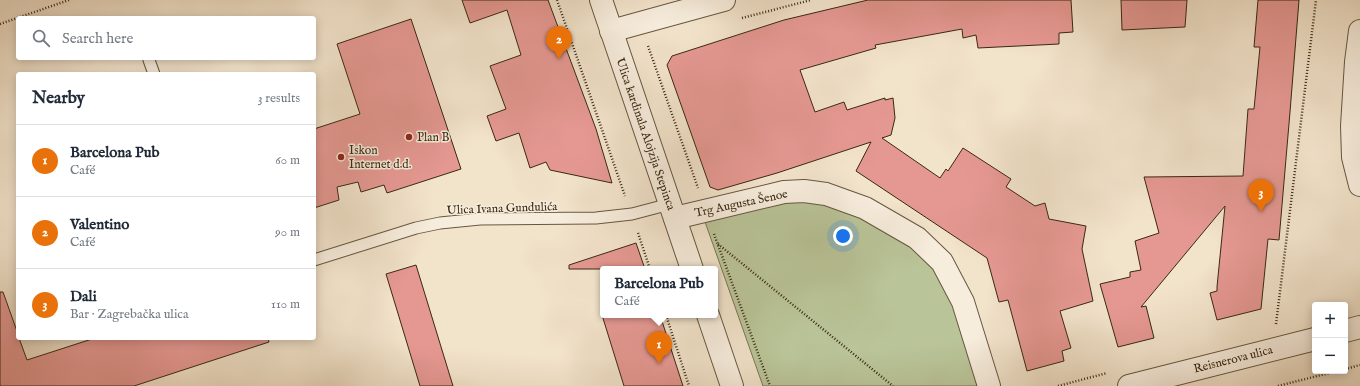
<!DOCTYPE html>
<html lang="en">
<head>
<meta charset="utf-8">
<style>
	:root { --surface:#fff; --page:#f2f2f3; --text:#1f2937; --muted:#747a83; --line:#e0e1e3; --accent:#2563eb }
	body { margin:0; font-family:"IM FELL English",serif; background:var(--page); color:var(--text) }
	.controls { position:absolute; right:12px; bottom:12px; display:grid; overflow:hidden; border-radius:4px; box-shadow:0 2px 10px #0003 }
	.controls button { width:36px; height:36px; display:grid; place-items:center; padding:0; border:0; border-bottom:1px solid var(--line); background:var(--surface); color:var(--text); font:20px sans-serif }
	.you { position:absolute; left:843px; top:236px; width:14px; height:14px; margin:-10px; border:3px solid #fff; border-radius:50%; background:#1a73e8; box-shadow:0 0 0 6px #1a73e833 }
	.badge { display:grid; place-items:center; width:26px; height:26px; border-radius:50%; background:var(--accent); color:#fff; font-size:13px; font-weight:700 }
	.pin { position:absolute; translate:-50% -33px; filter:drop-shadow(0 1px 2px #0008) }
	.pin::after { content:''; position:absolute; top:21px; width:14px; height:12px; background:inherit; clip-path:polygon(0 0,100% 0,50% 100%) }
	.popup { position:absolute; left:600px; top:266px; width:118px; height:52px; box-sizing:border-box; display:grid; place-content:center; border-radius:4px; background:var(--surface); filter:drop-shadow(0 1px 3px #0005); font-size:13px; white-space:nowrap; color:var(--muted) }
	.popup b { font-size:15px; color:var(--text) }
	.popup::after { content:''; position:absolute; left:50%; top:100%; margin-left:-8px; border:8px solid transparent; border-top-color:var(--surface) }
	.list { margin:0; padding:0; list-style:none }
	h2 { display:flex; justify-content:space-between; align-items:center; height:52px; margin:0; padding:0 16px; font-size:17px }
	h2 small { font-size:13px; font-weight:400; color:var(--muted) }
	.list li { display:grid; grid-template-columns:26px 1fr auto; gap:12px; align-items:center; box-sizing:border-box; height:72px; padding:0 16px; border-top:1px solid var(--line) }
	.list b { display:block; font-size:15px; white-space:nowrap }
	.list p { margin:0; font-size:13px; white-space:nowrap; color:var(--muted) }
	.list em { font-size:13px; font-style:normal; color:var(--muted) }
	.icon { flex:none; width:22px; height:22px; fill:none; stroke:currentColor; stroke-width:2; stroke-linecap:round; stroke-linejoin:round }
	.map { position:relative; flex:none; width:1360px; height:386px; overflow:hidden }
	.search { position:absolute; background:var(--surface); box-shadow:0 2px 10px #0003; left:16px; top:16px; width:300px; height:44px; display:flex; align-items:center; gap:10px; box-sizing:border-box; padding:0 14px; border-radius:4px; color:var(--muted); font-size:15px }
	.panel { position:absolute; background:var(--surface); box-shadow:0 2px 10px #0003; left:16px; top:72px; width:300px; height:268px; border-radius:4px }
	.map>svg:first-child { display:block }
	.green { fill:#b9c498; stroke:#797655 }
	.building { fill:#e59892; stroke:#392812 }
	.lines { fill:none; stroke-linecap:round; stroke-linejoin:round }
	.service-casing { stroke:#675740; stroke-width:13 }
	.minor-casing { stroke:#675740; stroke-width:24 }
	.path { stroke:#392812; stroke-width:2.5; stroke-dasharray:1 2; stroke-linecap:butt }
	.service { stroke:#f7eddd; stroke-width:11 }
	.minor { stroke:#f7eddd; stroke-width:22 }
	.poi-dot { fill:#8f2418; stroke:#f7eddd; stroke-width:1.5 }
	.labels { text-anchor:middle; stroke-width:3; stroke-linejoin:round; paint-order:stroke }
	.street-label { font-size:12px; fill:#392812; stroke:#f7eddd }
	.poi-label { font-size:12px; fill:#392812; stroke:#f7eddd; text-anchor:start }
</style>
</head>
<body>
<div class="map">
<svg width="1360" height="386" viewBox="0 0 1360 386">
	<rect width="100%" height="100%" fill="#f2e3cb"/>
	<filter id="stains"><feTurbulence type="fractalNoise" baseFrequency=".005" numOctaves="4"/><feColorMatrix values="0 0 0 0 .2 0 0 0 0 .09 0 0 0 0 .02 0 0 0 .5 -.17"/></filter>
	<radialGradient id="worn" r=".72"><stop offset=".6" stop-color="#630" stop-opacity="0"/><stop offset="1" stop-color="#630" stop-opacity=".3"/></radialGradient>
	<polygon class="green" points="776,201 821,201 867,218 901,239 929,262 953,297 984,386 763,386 704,219"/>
	<g class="building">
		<polygon points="462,0 548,0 596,129 612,183 550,170 546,162 530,168 519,133 496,141 487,116 506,109 490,66 521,55 507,10 470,23"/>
		<polygon points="868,0 1071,0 1073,32 1059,33 1059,44 978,48 976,35 963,38 962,29 875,45 876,48 800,70 815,112 844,102 847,110 885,98 885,100 893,98 895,118 891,135 882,138 940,178 946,169 948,171 963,148 1011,179 1006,187 1035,206 1045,203 1049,219 1086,226 1082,249 1093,301 1060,311 1071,348 1062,351 1064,361 1027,371 1008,300 999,302 987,258 856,171 871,142 777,173 718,190 710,187 667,65 672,56 784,20"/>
		<polygon points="1121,0 1187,0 1185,27 1122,30"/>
		<polygon points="1258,0 1299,0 1290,112 1279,240 1268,239 1261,309 1217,320 1210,293 1217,291 1217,287 1225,206 1141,307 1146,306 1154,338 1118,347 1100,284 1130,277 1130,272 1141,270 1135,241 1159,233 1144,177 1243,176 1248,109 1254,109 1260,47 1254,47"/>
		<polygon points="411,19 461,169 387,193 384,185 361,192 358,182 337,187 339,200 314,208 314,129 360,114 337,44"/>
		<polygon points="636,243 645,269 569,269 569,265"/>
		<polygon points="416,265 453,386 420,386 386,274"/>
		<polygon points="0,292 3,292 18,334 18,338 19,338 27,360 95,338 268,338 269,342 134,386 0,386"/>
		<polygon points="602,315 660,315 683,386 624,386"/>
	</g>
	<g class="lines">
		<defs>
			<g id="service">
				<polyline points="149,60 154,74"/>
				<polyline points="314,260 416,228 440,223 480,219 596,218 632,214 670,204"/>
			</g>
			<g id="minor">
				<polyline points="601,0 692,269"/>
				<polyline points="611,31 724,0"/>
				<polyline points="1360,31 1356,62 1352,126 1353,157 1360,185"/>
				<polyline points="675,218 784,192 804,191 826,194 865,208 917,238 942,262 963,302 989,386"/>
				<polyline points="708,315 732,386"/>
				<polyline points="1345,331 1360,327"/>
				<polyline points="1129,386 1315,339"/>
			</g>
		</defs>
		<use href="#service" class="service-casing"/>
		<use href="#minor" class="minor-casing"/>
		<g class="path">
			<polyline points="557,0 625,196"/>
			<polyline points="742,18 811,0"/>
			<polyline points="0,24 69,0"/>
			<polyline points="648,46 698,188"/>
			<polyline points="638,233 650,269"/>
			<polyline points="714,234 770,386"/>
			<polyline points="718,244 893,386"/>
			<polyline points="666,315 689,386"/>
			<polyline points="1276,324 1316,0"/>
			<polyline points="1345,369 1360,365"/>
			<polyline points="1058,386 1107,373"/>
			<polyline points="1278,386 1337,371"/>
		</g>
		<use href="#service" class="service"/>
		<use href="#minor" class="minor"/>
	</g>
	<g class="poi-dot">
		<circle cx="409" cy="137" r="4"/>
		<circle cx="341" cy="157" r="4"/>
	</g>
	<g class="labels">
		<g class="street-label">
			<text transform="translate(646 134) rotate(71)" y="4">Ulica kardinala Alojzija Stepinca</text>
			<text transform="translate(741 203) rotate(-12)" y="4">Trg Augusta Šenoe</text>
			<text transform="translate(502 208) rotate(-2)" y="4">Ulica Ivana Gundulića</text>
			<text transform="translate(1233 359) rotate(-14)" y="4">Reisnerova ulica</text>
		</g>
		<g class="poi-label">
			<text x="417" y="141">Plan B</text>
			<text x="349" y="154">Iskon<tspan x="349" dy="14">Internet d.d.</tspan></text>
		</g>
	</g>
	<rect width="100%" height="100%" filter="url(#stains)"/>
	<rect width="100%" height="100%" fill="url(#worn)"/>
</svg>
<div class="controls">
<button>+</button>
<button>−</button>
</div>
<div class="you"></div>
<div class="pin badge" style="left:659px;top:364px;background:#e8710a">1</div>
<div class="popup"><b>Barcelona Pub</b>Café</div>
<div class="pin badge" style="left:559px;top:59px;background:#e8710a">2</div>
<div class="pin badge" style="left:1261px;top:212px;background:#e8710a">3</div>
<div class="search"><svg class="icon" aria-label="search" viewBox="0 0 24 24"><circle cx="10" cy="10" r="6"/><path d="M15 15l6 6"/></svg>Search here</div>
<section class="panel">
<h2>Nearby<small>3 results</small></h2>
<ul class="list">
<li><span class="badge" style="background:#e8710a">1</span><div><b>Barcelona Pub</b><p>Café</p></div><em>60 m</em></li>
<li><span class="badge" style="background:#e8710a">2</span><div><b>Valentino</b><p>Café</p></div><em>90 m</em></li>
<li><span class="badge" style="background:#e8710a">3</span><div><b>Dali</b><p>Bar · Zagrebačka ulica</p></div><em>110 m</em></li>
</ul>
</section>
</div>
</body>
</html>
